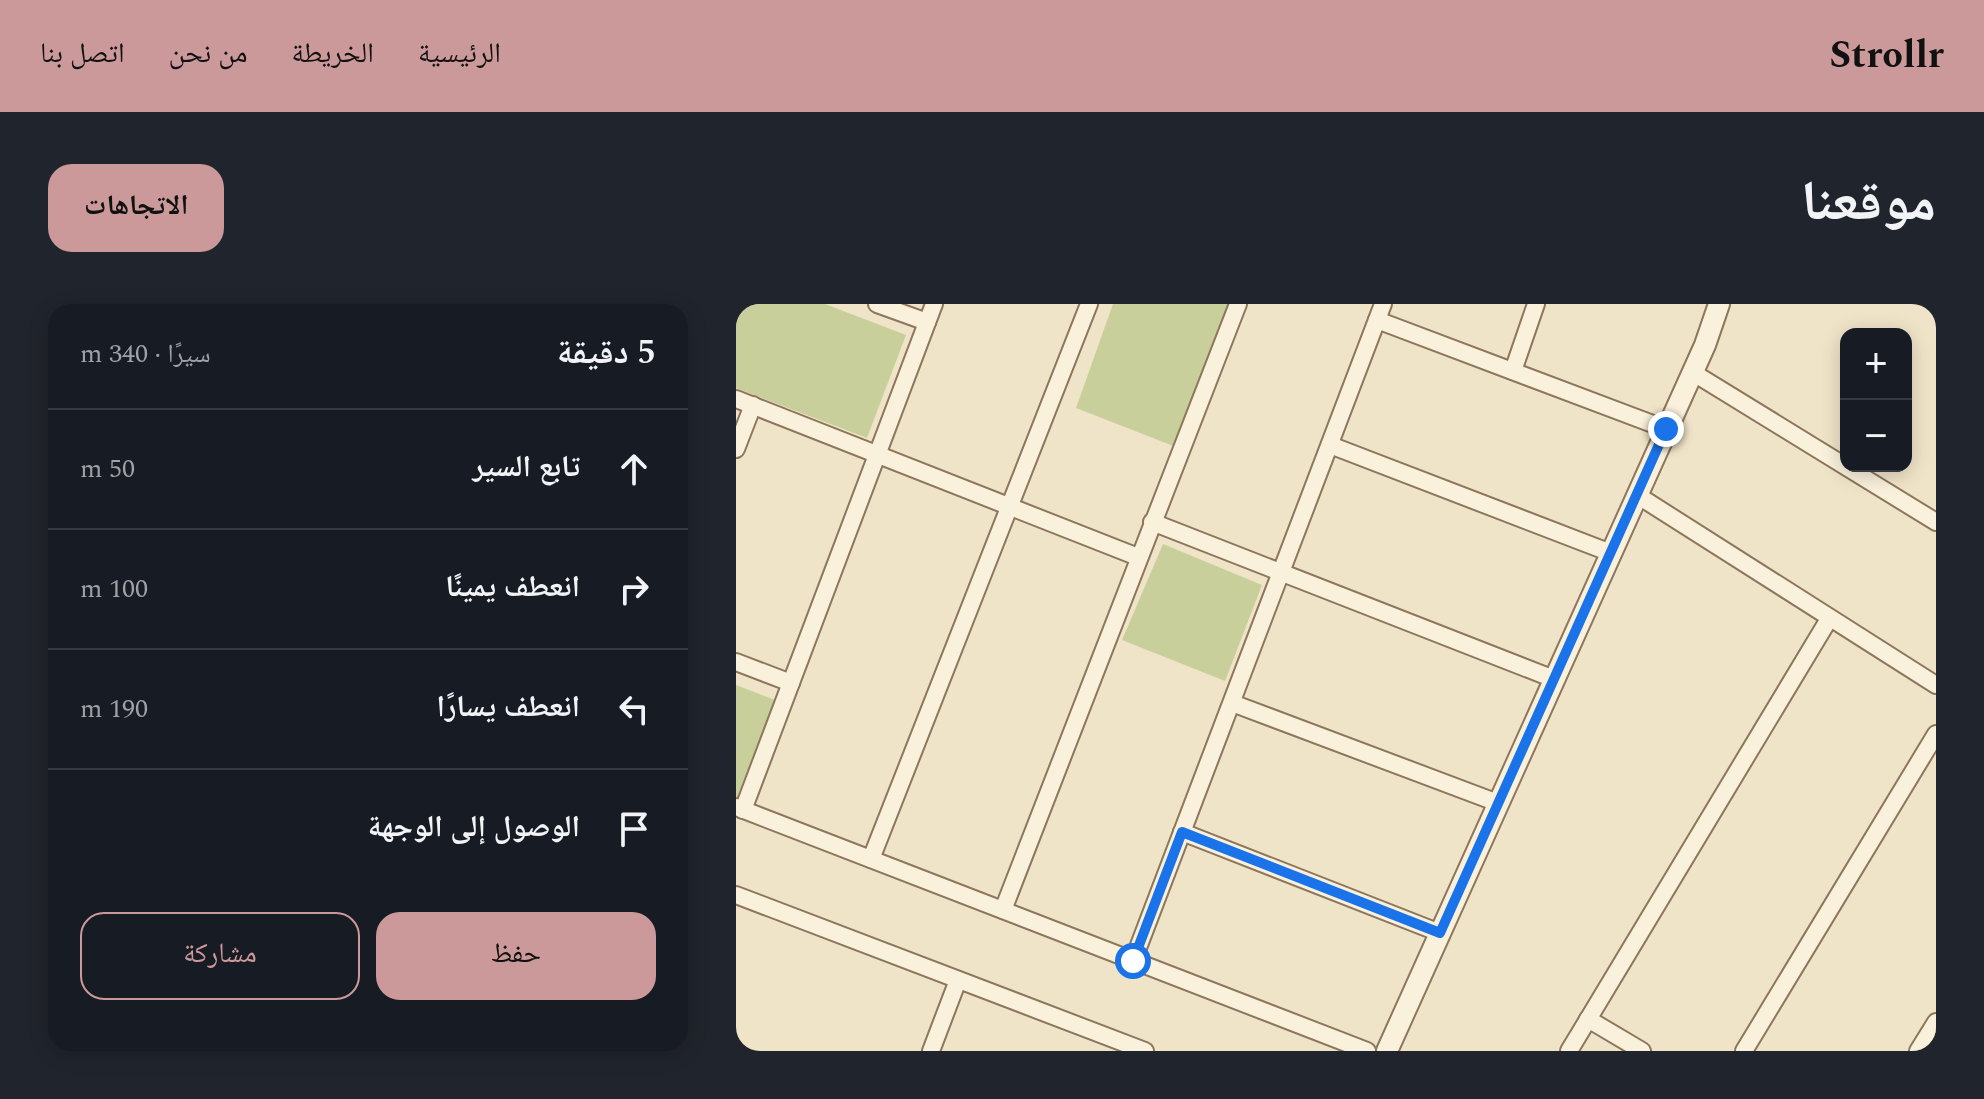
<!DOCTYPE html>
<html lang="ar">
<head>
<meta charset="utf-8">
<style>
	:root { --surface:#171b24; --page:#20242c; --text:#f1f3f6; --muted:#9ea1a6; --line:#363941; --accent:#cc999b }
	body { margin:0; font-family:Spectral,"Noto Naskh Arabic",serif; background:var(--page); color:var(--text); direction:rtl }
	.controls { position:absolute; right:24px; top:24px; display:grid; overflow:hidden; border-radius:16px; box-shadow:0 4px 20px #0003 }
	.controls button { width:72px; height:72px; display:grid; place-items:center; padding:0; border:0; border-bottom:2px solid var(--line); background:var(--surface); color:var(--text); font:40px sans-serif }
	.stop { position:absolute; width:24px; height:24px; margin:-18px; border:6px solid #1a73e8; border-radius:50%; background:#fff }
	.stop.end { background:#1a73e8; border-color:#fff; box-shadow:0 2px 8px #0008 }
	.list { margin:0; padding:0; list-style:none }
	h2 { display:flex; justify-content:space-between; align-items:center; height:104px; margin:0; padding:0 32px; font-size:34px }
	h2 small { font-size:26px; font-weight:400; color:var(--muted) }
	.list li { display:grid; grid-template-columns:52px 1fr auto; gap:24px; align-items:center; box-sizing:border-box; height:120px; padding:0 32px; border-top:2px solid var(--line) }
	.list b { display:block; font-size:30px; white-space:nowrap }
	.list em { font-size:26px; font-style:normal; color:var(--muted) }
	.actions { display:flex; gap:16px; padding:24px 32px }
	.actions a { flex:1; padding:18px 0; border:2px solid var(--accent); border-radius:24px; text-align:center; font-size:28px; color:var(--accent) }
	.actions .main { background:var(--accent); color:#111 }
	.icon { flex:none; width:44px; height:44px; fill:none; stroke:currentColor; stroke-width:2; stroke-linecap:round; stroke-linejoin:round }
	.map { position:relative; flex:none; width:1200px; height:747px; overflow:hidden; direction:ltr; border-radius:24px }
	header { display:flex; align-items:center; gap:48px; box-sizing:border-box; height:112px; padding:0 40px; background:var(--accent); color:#111 }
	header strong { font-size:38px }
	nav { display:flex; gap:44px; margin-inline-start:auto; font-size:28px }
	.intro { display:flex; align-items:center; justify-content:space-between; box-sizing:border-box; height:192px; padding:0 48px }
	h1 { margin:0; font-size:56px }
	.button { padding:20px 36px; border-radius:24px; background:var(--accent); color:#111; font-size:28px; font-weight:700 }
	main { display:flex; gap:48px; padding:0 48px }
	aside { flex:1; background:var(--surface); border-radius:24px; box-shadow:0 4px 20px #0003 }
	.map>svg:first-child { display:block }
	.green { fill:#c9cf9b }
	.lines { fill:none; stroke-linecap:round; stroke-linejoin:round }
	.minor-casing { stroke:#8d765c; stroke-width:20 }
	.tertiary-casing { stroke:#8d765c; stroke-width:24 }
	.minor { stroke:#faf1dc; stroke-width:16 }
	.tertiary { stroke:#faf1dc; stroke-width:20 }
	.route { stroke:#1a73e8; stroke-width:10 }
</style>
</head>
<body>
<header>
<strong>Strollr</strong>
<nav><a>الرئيسية</a><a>الخريطة</a><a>من نحن</a><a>اتصل بنا</a></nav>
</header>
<div class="intro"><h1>موقعنا</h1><a class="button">الاتجاهات</a></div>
<main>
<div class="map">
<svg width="1200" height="747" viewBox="0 0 1200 747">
	<rect width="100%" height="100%" fill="#f0e4c8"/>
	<g class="green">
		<polygon points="0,0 89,0 170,31 131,134 0,84"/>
		<polygon points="377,0 495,0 440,143 340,104"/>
		<polygon points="427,240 526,281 489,377 386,336"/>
		<polygon points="0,381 39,396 0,496"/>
	</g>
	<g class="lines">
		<defs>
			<g id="minor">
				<polyline points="141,0 191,18"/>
				<polyline points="641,16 930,125"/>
				<polyline points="777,67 800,0"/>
				<polyline points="956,68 1200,218"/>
				<polyline points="0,95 402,253"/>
				<polyline points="594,141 875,249"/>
				<polyline points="0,145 17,101"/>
				<polyline points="901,191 1200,381"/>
				<polyline points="416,218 818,375"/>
				<polyline points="0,358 55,379"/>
				<polyline points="496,399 762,499"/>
				<polyline points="0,503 631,747"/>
				<polyline points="7,506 198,0"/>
				<polyline points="446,528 704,629"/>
				<polyline points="135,555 353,0"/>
				<polyline points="0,591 409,747"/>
				<polyline points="267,606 502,0"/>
				<polyline points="397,657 647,0"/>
				<polyline points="852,715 906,747"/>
				<polyline points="195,747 222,676"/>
				<polyline points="833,747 1093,315"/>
				<polyline points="1008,747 1200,430"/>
				<polyline points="1182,747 1200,718"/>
			</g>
			<polyline id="tertiary" points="651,747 969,41 983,0"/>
		</defs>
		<use href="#minor" class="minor-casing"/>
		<use href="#tertiary" class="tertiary-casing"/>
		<use href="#minor" class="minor"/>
		<use href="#tertiary" class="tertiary"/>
	</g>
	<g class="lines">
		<polyline class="route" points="397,657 446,528 704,629 930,125"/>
	</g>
</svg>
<div class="controls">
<button>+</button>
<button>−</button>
</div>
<div class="stop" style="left:397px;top:657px"></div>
<div class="stop end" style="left:930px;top:125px"></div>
</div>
<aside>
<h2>5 دقيقة<small>سيرًا · 340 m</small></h2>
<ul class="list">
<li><svg class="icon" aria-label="ahead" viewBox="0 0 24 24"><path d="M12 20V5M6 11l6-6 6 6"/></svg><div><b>تابع السير</b></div><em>50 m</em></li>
<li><svg class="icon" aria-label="right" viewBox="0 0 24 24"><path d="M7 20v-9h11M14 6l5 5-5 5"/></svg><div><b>انعطف يمينًا</b></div><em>100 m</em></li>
<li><svg class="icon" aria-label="left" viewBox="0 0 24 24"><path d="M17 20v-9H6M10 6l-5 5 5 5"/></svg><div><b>انعطف يسارًا</b></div><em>190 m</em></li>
<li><svg class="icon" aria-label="arrive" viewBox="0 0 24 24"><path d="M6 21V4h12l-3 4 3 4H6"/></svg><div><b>الوصول إلى الوجهة</b></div></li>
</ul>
<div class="actions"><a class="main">حفظ</a><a>مشاركة</a></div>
</aside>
</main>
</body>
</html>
